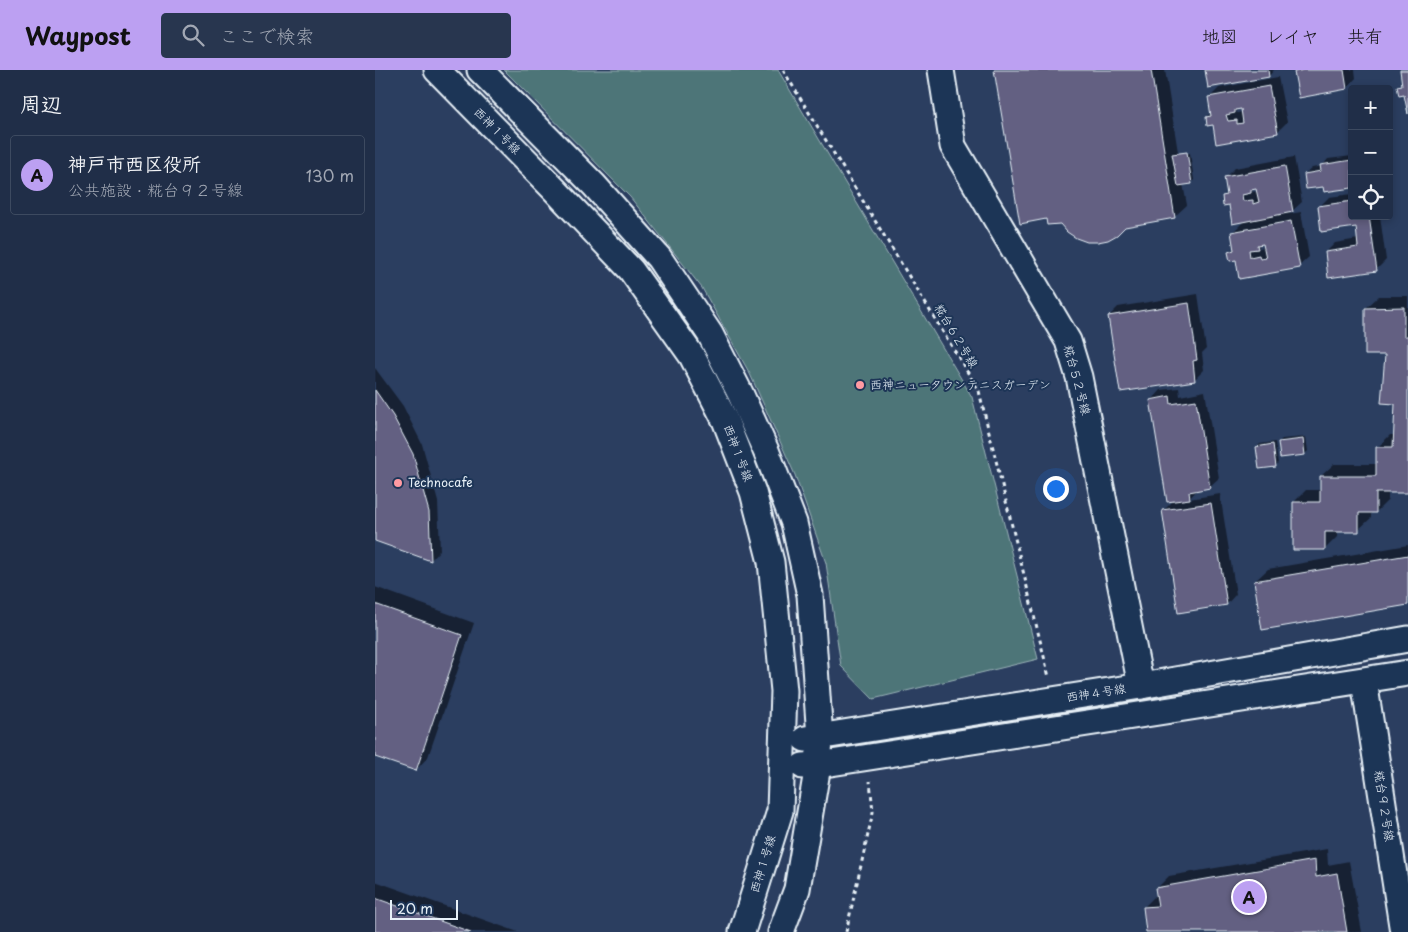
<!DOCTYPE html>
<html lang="ja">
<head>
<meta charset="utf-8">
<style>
	:root { --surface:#202e48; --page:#28364f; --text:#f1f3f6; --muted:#a2a8b4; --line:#3d4a60; --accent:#bca0f2 }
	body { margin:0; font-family:"Playpen Sans","Klee One",sans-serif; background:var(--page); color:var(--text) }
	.controls { position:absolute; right:15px; top:15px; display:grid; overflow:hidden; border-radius:5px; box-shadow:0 2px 8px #0003 }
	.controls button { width:45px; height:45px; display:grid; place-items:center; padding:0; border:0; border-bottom:1px solid var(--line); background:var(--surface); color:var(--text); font:25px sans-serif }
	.scale { position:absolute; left:15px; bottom:12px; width:68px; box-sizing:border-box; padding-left:5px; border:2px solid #e8f1f8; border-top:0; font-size:14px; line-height:18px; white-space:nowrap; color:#e8f1f8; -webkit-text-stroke:4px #1d3557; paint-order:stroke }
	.you { position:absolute; left:680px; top:418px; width:18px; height:18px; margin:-12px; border:4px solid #fff; border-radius:50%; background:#1a73e8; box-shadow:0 0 0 8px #1a73e833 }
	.badge { display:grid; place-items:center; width:32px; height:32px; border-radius:50%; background:var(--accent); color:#111; font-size:16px; font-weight:700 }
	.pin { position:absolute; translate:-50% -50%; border:2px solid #fff; box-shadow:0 1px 5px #0006 }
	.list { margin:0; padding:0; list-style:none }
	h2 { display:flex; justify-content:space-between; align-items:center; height:65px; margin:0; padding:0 20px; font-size:21px }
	h2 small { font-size:16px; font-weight:400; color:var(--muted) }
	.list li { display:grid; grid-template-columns:32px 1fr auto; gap:15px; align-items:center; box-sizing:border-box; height:80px; margin:0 10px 10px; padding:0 10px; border:1px solid var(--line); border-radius:5px }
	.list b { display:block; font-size:19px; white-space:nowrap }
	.list p { margin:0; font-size:16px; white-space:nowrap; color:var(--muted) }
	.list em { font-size:16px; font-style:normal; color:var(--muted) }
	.icon { flex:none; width:28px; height:28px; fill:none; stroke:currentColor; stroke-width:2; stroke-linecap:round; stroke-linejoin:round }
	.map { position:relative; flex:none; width:1033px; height:862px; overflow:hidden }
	header { display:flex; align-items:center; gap:30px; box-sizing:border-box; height:70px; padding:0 25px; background:var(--accent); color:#111 }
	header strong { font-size:24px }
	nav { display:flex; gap:28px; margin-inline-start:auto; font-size:18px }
	.search { width:350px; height:45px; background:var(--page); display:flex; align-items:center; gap:12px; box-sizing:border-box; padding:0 18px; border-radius:5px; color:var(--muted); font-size:19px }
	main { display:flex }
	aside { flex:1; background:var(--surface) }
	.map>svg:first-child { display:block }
	.green { fill:#4e7578; stroke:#9bb3b8 }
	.shadow { fill:#0007; fill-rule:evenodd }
	.building { fill:#636182; stroke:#e8f1f8; fill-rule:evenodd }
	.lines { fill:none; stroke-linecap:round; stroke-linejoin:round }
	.minor-casing { stroke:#e8f1f8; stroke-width:29 }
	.path { stroke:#e8f1f8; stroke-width:3; stroke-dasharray:4 4; stroke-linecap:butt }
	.minor { stroke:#1d3557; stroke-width:25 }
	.poi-dot { fill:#ff9aa2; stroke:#1d3557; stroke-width:2 }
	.labels { text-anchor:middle; stroke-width:4; stroke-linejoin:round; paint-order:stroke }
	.street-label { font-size:12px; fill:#e8f1f8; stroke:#1d3557 }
	.poi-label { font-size:12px; fill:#e8f1f8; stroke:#1d3557; text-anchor:start }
</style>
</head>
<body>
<header>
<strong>Waypost</strong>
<div class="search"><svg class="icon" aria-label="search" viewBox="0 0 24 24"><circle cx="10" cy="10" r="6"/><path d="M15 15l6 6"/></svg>ここで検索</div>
<nav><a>地図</a><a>レイヤ</a><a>共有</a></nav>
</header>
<main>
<aside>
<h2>周辺<small></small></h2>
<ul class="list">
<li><span class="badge">A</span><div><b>神戸市西区役所</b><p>公共施設 · 糀台９２号線</p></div><em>130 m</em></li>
</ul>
</aside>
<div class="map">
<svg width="1033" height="862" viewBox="0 0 1033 862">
	<rect width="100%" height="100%" fill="#2b3e60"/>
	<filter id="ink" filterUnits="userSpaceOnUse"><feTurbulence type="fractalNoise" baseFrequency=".02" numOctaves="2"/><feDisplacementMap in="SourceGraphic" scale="10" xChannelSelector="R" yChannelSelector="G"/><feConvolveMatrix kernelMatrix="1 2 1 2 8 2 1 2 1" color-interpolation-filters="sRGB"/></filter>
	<g filter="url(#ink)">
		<polygon class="green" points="129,0 403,0 597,327 663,589 498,629 466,596 451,493 420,405 375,304 327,218 255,127"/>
		<g class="shadow">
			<polygon points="621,0 790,0 803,82 814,80 803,82 803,85 815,83 819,110 816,113 808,114 812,135 799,147"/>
			<polygon points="831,0 899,0 894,6"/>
			<polygon points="923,0 980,0 981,8 972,18 920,2"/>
			<path d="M 903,7 L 912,52 L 902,62 L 839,54 L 832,47 L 837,42 L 834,28 L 844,18 ZM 867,37 L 868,42 L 862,43 L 861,40 Z"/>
			<polygon points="977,86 977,117 949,115 930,104 937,98 947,96 953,89"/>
			<path d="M 919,87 L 927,132 L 914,144 L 926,142 L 934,187 L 924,196 L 862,189 L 855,182 L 860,177 L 857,163 L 870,150 L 848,127 L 853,122 L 850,108 L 860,98 ZM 880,118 L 883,121 L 878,122 L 877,120 ZM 889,172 L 890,177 L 884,178 L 884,176 Z"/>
			<polygon points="977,124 977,146 1005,146 1011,190 1001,200 951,182 960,173 983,169 982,156 944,137 954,127"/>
			<polygon points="823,224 831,279 827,283 829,300 820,309 746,321 734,246 743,237"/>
			<polygon points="1004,226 1033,226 1033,422 1013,422 1013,430 1001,442 996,442 996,448 983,460 962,460 962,467 950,479 919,432 931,420 946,420 946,406 959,394 1002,394 1002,378 1015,365 1020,365 1021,333 1011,283 991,238"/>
			<polygon points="0,298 28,336 47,374 63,432 65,480 56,490 0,470"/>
			<polygon points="804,318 805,326 830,321 844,408 834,417 823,419 814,429 845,424 861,524 852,534 804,541 788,441 799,430 777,330 786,320"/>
			<polygon points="931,367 933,381 930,384 904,372 907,369"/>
			<polygon points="900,372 903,393 900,396 882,377 885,374"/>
			<polygon points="1033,475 1033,534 888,558 880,511 893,499"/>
			<polygon points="0,517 99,553 53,687 41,700 0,685"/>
			<polygon points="952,779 953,795 974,791 987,862 773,862 769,837 781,825 782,818 794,806"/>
			<polygon points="0,811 143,862 0,862"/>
		</g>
		<g class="building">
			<polygon points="619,0 776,0 800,148 750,157 742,165 733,170 723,172 712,172 701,168 692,162 685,154 672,155 671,149 645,154"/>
			<polygon points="830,0 893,0 894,7 833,18"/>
			<polygon points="929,0 969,0 972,19 924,28 919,2"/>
			<polygon points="1025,0 1033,0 1033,44 1029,25 1024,26 1022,16 1027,15"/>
			<path d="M 894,16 L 903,63 L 841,74 L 838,55 L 832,56 L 831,47 L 836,46 L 833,27 ZM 866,39 L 868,53 L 862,54 L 862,50 L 853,51 L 851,45 L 860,43 L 860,40 Z"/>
			<polygon points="812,82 817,114 803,116 797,84"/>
			<polygon points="977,90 977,118 949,122 948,117 931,119 929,104 946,101 945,95"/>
			<path d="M 910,96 L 918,142 L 857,154 L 854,135 L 848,136 L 847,126 L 852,125 L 849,107 ZM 881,119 L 884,132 L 878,134 L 878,130 L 868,131 L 867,125 L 876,123 L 876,120 Z"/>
			<polygon points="977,131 977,146 994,146 1002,201 953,208 950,182 983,177 981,157 946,162 943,136"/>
			<path d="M 916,151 L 925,198 L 864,209 L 861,190 L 855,191 L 853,182 L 859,180 L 856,162 ZM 888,174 L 891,188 L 885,189 L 884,185 L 875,187 L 874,180 L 883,179 L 882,175 Z"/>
			<polygon points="814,233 822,290 818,291 820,311 745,322 733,246"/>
			<polygon points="1029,237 1029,266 1033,266 1033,423 1001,423 1001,443 984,443 984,462 950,462 950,480 918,480 918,432 945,432 945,406 1001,406 1001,377 1018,377 1020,334 1006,333 1010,285 990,285 990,238"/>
			<polygon points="0,320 18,346 38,384 54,442 56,491 0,471"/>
			<polygon points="795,326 796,334 821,330 835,418 814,422 815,429 792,432 775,330"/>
			<polygon points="928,369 930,385 905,388 903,372"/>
			<polygon points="898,374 901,397 884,399 881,377"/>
			<polygon points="836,433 852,535 803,543 787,440"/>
			<polygon points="1033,485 1033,535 887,560 879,511"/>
			<polygon points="0,534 87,565 41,701 0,687"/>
			<polygon points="940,790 941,807 962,803 972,862 771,862 768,837 783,836 780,818"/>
			<polygon points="0,828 96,862 0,862"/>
		</g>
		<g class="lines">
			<defs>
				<g id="minor">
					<polyline points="62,0 180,120 256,200 317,286 350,350 378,422 396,492 409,621 405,741 367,862"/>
					<polyline points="105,0 219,115 284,188 335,264 365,323 392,383 419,453 435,525 445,668 443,695 422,819 406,862"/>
					<polyline points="566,0 578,76 693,271 704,307 766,616"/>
					<polyline points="989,611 1028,862"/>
					<polyline points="430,669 766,616 1033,569"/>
					<polyline points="428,696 443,695 1033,603"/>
				</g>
			</defs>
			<use href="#minor" class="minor-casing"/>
			<g class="path">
				<polyline points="408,0 604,321 674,607"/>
				<polyline points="471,862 498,742 495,711"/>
			</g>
			<use href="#minor" class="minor"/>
		</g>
	</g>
	<g class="poi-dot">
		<circle cx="485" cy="315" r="5"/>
		<circle cx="23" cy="413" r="5"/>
	</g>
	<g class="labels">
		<g class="street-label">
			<text transform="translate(122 61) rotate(45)" y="4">西神１号線</text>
			<text transform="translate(581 266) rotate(59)" y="4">糀台６２号線</text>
			<text transform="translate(702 310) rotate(75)" y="4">糀台５２号線</text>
			<text transform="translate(363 383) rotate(69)" y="4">西神１号線</text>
			<text transform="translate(721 623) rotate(-9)" y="4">西神４号線</text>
			<text transform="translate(1009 736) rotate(81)" y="4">糀台９２号線</text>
			<text transform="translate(388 794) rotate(-73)" y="4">西神１号線</text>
		</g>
		<g class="poi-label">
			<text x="495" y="319">西神ニュータウンテニスガーデン</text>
			<text x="33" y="417">Technocafe</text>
		</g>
	</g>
</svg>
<div class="controls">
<button>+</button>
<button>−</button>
<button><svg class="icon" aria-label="locate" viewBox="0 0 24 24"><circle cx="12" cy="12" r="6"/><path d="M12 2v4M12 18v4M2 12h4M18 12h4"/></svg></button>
</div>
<div class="scale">20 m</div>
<div class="you"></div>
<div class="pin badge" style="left:874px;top:827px">A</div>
</div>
</main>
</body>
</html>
